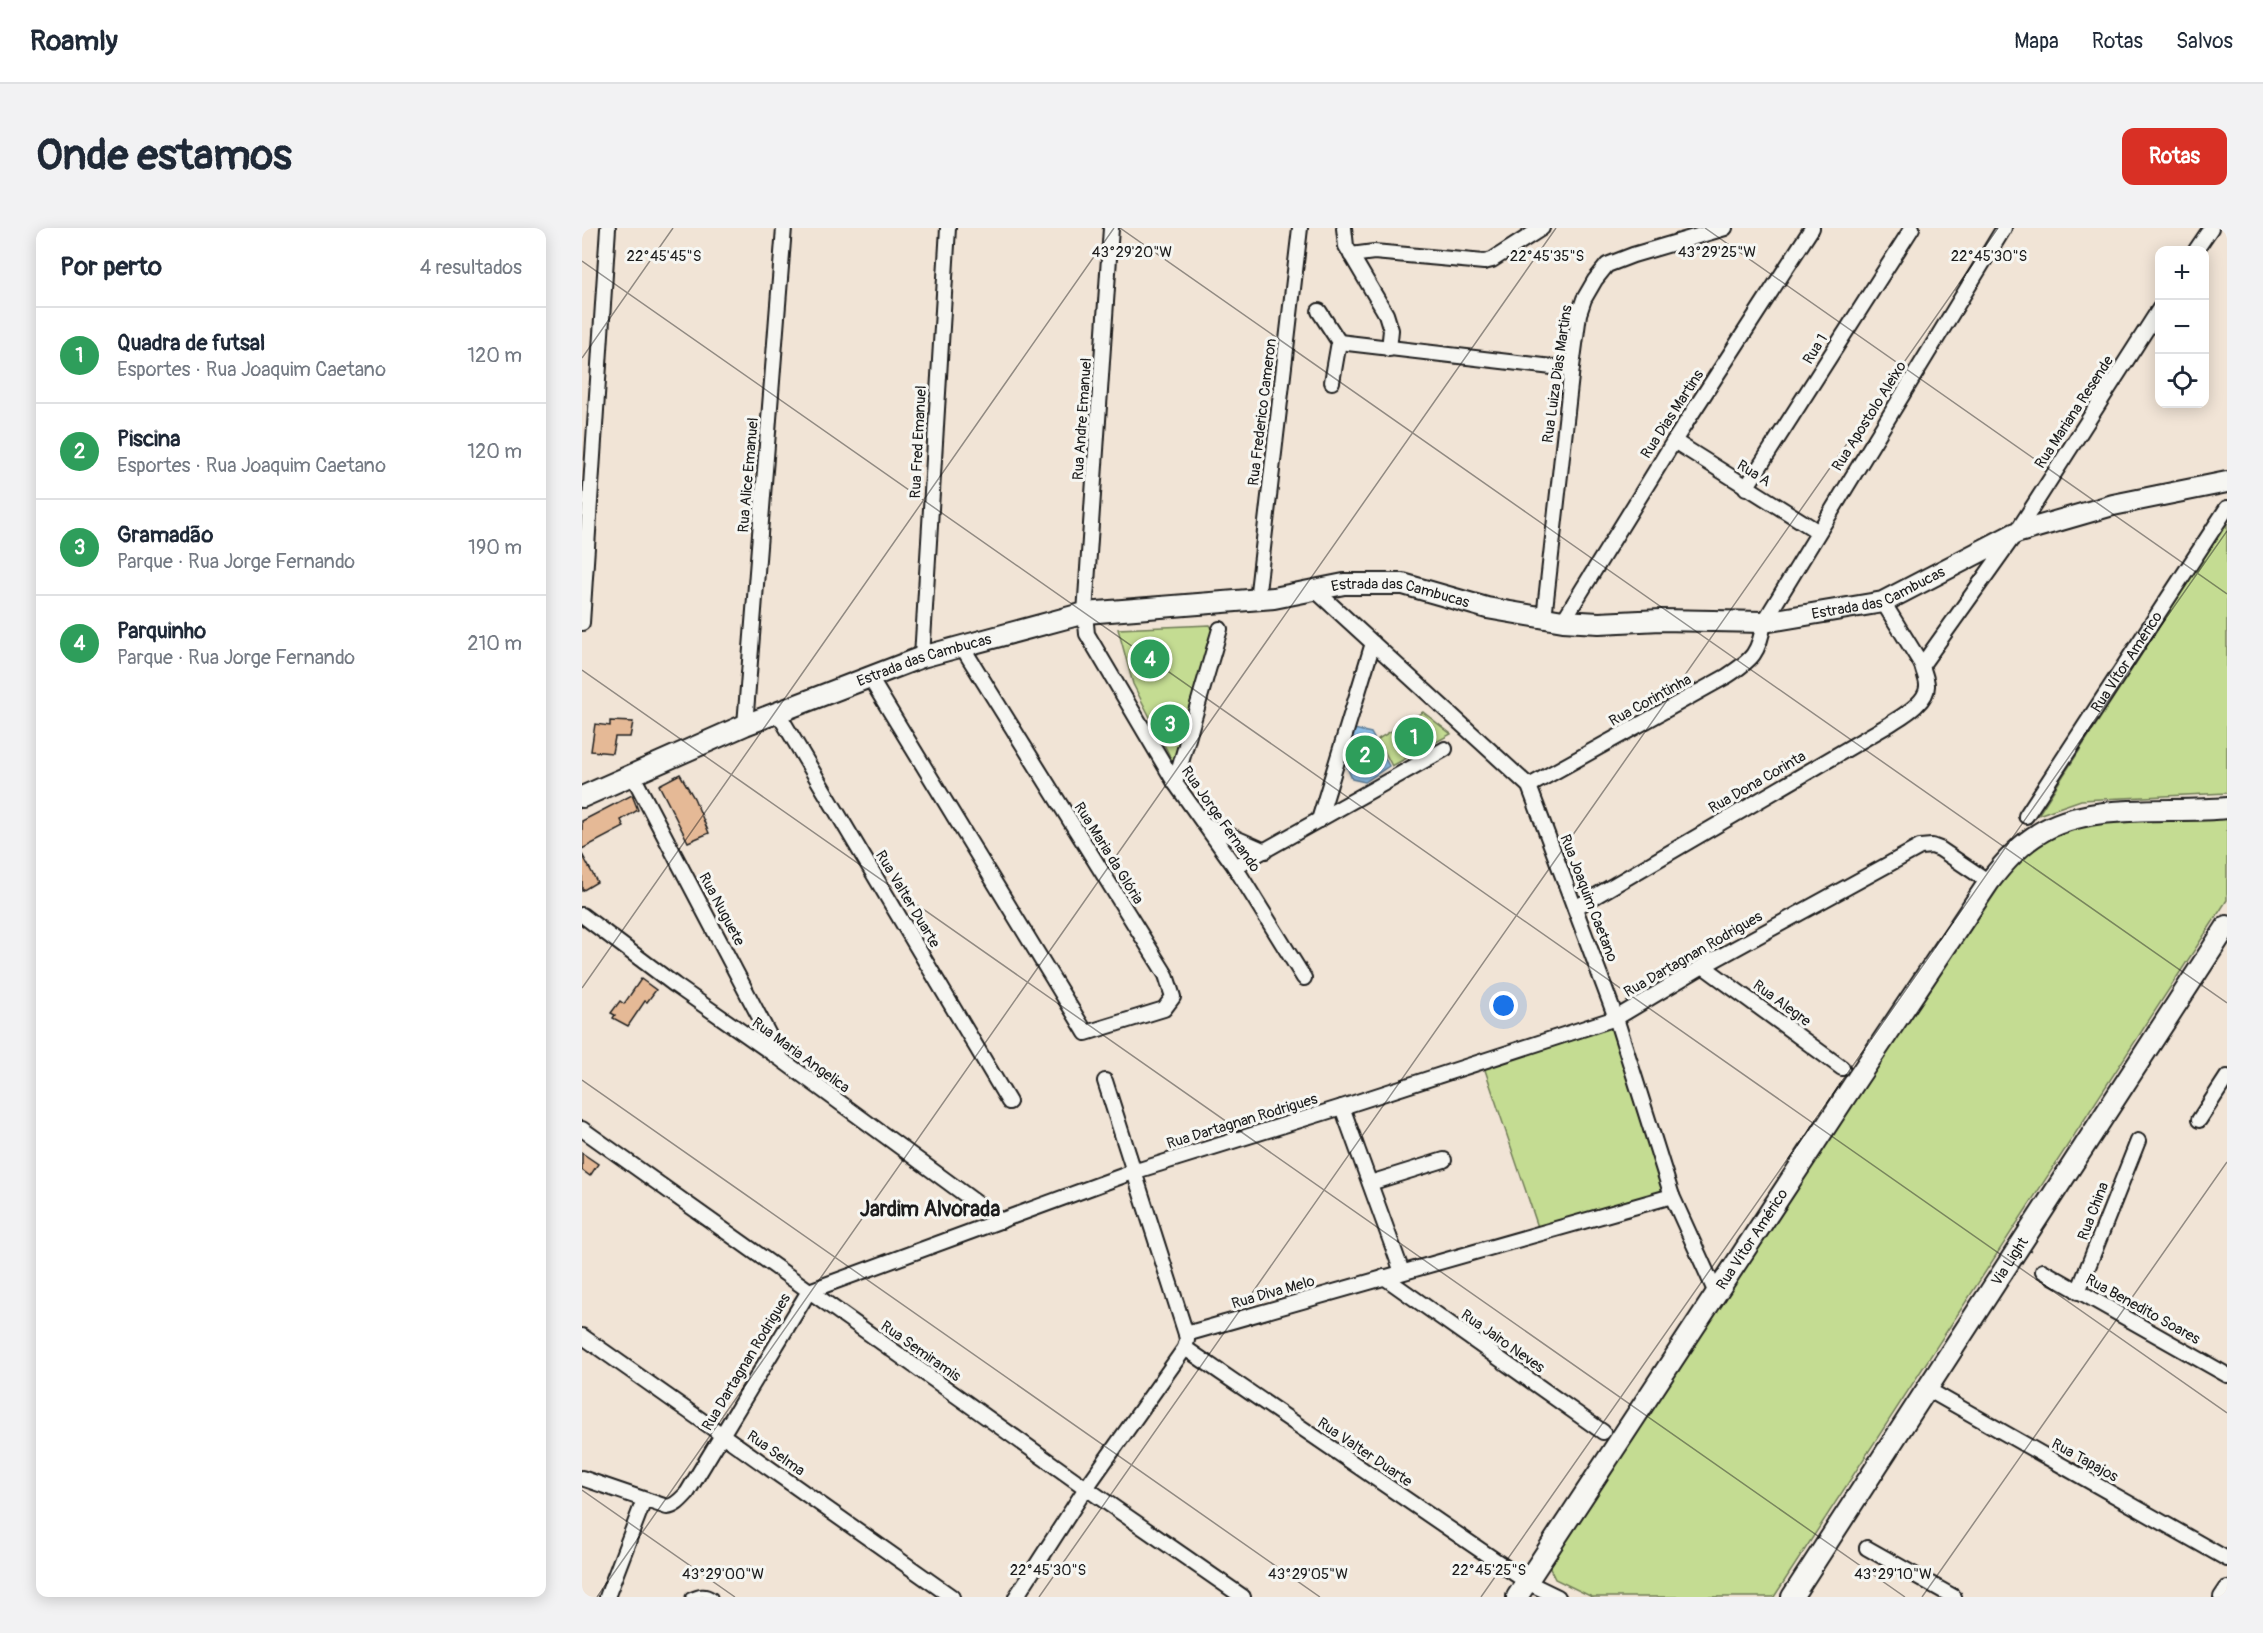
<!DOCTYPE html>
<html lang="pt">
<head>
<meta charset="utf-8">
<style>
	:root { --surface:#fff; --page:#f2f2f3; --text:#1f2937; --muted:#747a83; --line:#e0e1e3; --accent:#d93025 }
	body { margin:0; font-family:Pangolin,sans-serif; background:var(--page); color:var(--text) }
	.controls { position:absolute; right:18px; top:18px; display:grid; overflow:hidden; border-radius:12px; box-shadow:0 3px 15px #0003 }
	.controls button { width:54px; height:54px; display:grid; place-items:center; padding:0; border:0; border-bottom:2px solid var(--line); background:var(--surface); color:var(--text); font:30px sans-serif }
	.you { position:absolute; left:922px; top:778px; width:21px; height:21px; margin:-15px; border:4px solid #fff; border-radius:50%; background:#1a73e8; box-shadow:0 0 0 9px #1a73e833 }
	.badge { display:grid; place-items:center; width:39px; height:39px; border-radius:50%; background:var(--accent); color:#fff; font-size:20px; font-weight:700 }
	.pin { position:absolute; translate:-50% -50%; border:3px solid #fff; box-shadow:0 2px 6px #0006 }
	.list { margin:0; padding:0; list-style:none }
	h2 { display:flex; justify-content:space-between; align-items:center; height:78px; margin:0; padding:0 24px; font-size:26px }
	h2 small { font-size:20px; font-weight:400; color:var(--muted) }
	.list li { display:grid; grid-template-columns:39px 1fr auto; gap:18px; align-items:center; box-sizing:border-box; height:96px; padding:0 24px; border-top:2px solid var(--line) }
	.list b { display:block; font-size:22px; white-space:nowrap }
	.list p { margin:0; font-size:20px; white-space:nowrap; color:var(--muted) }
	.list em { font-size:20px; font-style:normal; color:var(--muted) }
	.icon { flex:none; width:33px; height:33px; fill:none; stroke:currentColor; stroke-width:2; stroke-linecap:round; stroke-linejoin:round }
	.map { position:relative; flex:none; width:1645px; height:1369px; overflow:hidden; border-radius:12px }
	header { display:flex; align-items:center; gap:36px; box-sizing:border-box; height:84px; padding:0 30px; background:var(--surface); border-bottom:2px solid var(--line) }
	header strong { font-size:28px }
	nav { display:flex; gap:33px; margin-inline-start:auto; font-size:21px }
	.intro { display:flex; align-items:center; justify-content:space-between; box-sizing:border-box; height:144px; padding:0 36px }
	h1 { margin:0; font-size:42px }
	.button { padding:15px 27px; border-radius:12px; background:var(--accent); color:#fff; font-size:21px; font-weight:700 }
	main { display:flex; gap:36px; padding:0 36px }
	aside { flex:1; background:var(--surface); border-radius:12px; box-shadow:0 3px 15px #0003 }
	.map>svg:first-child { display:block }
	.green { fill:#c4dc92; stroke:#707c57; stroke-width:1.5 }
	.water { fill:#8fc1eb; stroke:#617f98; stroke-width:1.5 }
	.building { fill:#e5b996; stroke:#1c1c1c; stroke-width:1.5 }
	.lines { fill:none; stroke-linecap:round; stroke-linejoin:round }
	.lane-casing { stroke:#1c1c1c; stroke-width:11 }
	.street-casing { stroke:#1c1c1c; stroke-width:18 }
	.secondary-casing { stroke:#1c1c1c; stroke-width:24 }
	.lane { stroke:#f6f6f2; stroke-width:7 }
	.street { stroke:#f6f6f2; stroke-width:14 }
	.secondary { stroke:#f6f6f2; stroke-width:20 }
	.ticks { fill:none; stroke:#1c1c1c; stroke-width:1.5; stroke-opacity:0.45 }
	.labels { text-anchor:middle; stroke-width:6; stroke-linejoin:round; paint-order:stroke }
	.street-label { font-size:15px; fill:#1c1c1c; stroke:#f6f6f2 }
	.district-label { font-size:21px; font-weight:bold; fill:#1c1c1c; stroke:#f6f6f2 }
	.ticks-label { font-size:15px; text-anchor:middle; fill:#1c1c1c; stroke:#f6f6f2; stroke-width:6; stroke-linejoin:round; paint-order:stroke }
</style>
</head>
<body>
<header>
<strong>Roamly</strong>
<nav><a>Mapa</a><a>Rotas</a><a>Salvos</a></nav>
</header>
<div class="intro"><h1>Onde estamos</h1><a class="button">Rotas</a></div>
<main>
<aside>
<h2>Por perto<small>4 resultados</small></h2>
<ul class="list">
<li><span class="badge" style="background:#2e9e5b">1</span><div><b>Quadra de futsal</b><p>Esportes · Rua Joaquim Caetano</p></div><em>120 m</em></li>
<li><span class="badge" style="background:#2e9e5b">2</span><div><b>Piscina</b><p>Esportes · Rua Joaquim Caetano</p></div><em>120 m</em></li>
<li><span class="badge" style="background:#2e9e5b">3</span><div><b>Gramadão</b><p>Parque · Rua Jorge Fernando</p></div><em>190 m</em></li>
<li><span class="badge" style="background:#2e9e5b">4</span><div><b>Parquinho</b><p>Parque · Rua Jorge Fernando</p></div><em>210 m</em></li>
</ul>
</aside>
<div class="map">
<svg width="1645" height="1369" viewBox="0 0 1645 1369">
	<rect width="100%" height="100%" fill="#f1e4d6"/>
	<filter id="ink" filterUnits="userSpaceOnUse"><feTurbulence type="fractalNoise" baseFrequency=".0167" numOctaves="2"/><feDisplacementMap in="SourceGraphic" scale="12" xChannelSelector="R" yChannelSelector="G"/><feConvolveMatrix kernelMatrix="1 2 1 2 8 2 1 2 1" color-interpolation-filters="sRGB"/></filter>
	<g filter="url(#ink)">
		<g class="green">
			<polygon points="1645,293 1645,565 1499,572 1456,587"/>
			<polygon points="628,397 634,406 592,536 551,456 536,401"/>
			<polygon points="841,484 869,506 810,538 796,511"/>
			<polygon points="1645,586 1645,672 1192,1369 1010,1369 973,1351 964,1332 1171,1015 1202,980 1239,924 1251,892 1431,628 1497,591"/>
			<polygon points="1034,790 1090,968 958,1005 900,833"/>
		</g>
		<polygon class="water" points="772,501 789,505 807,538 783,554 770,551 764,537"/>
		<g class="building">
			<polygon points="28,493 51,494 48,509 33,509 30,525 9,523 13,496 28,498"/>
			<polygon points="98,546 112,570 127,605 106,614 77,557"/>
			<polygon points="50,567 56,582 39,592 42,599 0,621 0,593"/>
			<polygon points="0,626 15,654 0,663"/>
			<polygon points="59,751 74,762 65,774 63,773 46,798 31,790 33,787 29,785 38,773 42,776"/>
			<polygon points="0,925 16,936 8,948 0,942"/>
		</g>
		<g class="lines">
			<defs>
				<path id="lane" d="M 108,1369 C 117,1365 123,1363 131,1369"/>
				<g id="street">
					<polyline points="529,0 503,385 505,406 593,555 653,639 722,750"/>
					<polyline points="762,0 764,18 804,86 809,102 807,121"/>
					<polyline points="1614,22 1629,0"/>
					<polyline points="769,27 792,24 902,34 910,32 960,0"/>
					<polyline points="737,83 757,114 750,154"/>
					<polyline points="757,114 979,140 990,139"/>
					<polyline points="1092,213 1235,303"/>
					<polyline points="1164,260 1330,0"/>
					<polyline points="733,362 947,558 1034,790 1090,968 1134,1065"/>
					<polyline points="675,372 718,0"/>
					<polyline points="1301,374 1340,437"/>
					<polyline points="962,390 990,139 997,86 1002,71 1013,52 1025,37 1051,27 1143,0"/>
					<polyline points="981,393 1092,213 1230,0"/>
					<polyline points="0,395 26,0"/>
					<polyline points="340,429 366,0"/>
					<polyline points="288,450 504,805 582,781 591,769 584,747 379,417"/>
					<polyline points="196,485 427,874"/>
					<polyline points="163,497 202,0"/>
					<polyline points="50,546 199,830"/>
					<polyline points="593,555 638,401"/>
					<path d="M 947,558 L 1145,448 C 1171,431 1177,425 1182,394 L 1422,0"/>
					<path id="s1" d="M 1444,588 L 1645,280"/>
					<polyline points="737,592 791,415"/>
					<polyline points="624,597 683,623"/>
					<polyline points="653,639 863,521"/>
					<path d="M 993,680 L 1308,496 C 1320,488 1346,474 1345,457 C 1345,451 1341,443 1340,437 L 1434,305 L 1578,80"/>
					<polyline points="0,687 93,757 200,832 419,993"/>
					<polyline points="1121,738 1260,840"/>
					<polyline points="523,853 604,1106"/>
					<polyline points="760,879 820,1044"/>
					<polyline points="1617,892 1645,849"/>
					<polyline points="0,901 504,1260 661,1369"/>
					<polyline points="788,955 862,932"/>
					<polyline points="1461,1043 1645,1147"/>
					<polyline points="802,1049 1021,1204"/>
					<polyline points="1496,1064 1556,913"/>
					<polyline points="0,1108 370,1369"/>
					<polyline points="603,1120 945,1354 976,1369"/>
					<polyline points="1345,1161 1645,1331"/>
					<path d="M 0,1250 L 85,1279 C 94,1278 99,1271 105,1265 L 227,1063 L 551,944 L 760,879 L 1034,790 L 1121,738 L 1338,619 L 1350,618 L 1358,621 L 1407,654"/>
					<polyline points="1285,1320 1372,1369"/>
					<polyline points="25,1369 62,1272"/>
					<polyline points="434,1369 504,1260 603,1120 605,1112 604,1106 1090,968"/>
					<polyline points="1639,1369 1645,1360"/>
				</g>
				<g id="secondary">
					<path id="s2" d="M 0,569 L 163,497 L 340,429 L 503,385 L 692,370 L 762,356 L 821,356 L 905,380 L 981,393 L 1017,395 L 1079,392 L 1182,394 L 1301,374 L 1434,305 L 1531,277 L 1645,254"/>
					<path id="s3" d="M 935,1369 L 1275,851 L 1407,654 C 1420,637 1436,618 1456,606 C 1507,573 1586,586 1645,580"/>
					<path id="s4" d="M 1210,1369 L 1645,698"/>
				</g>
			</defs>
			<use href="#lane" class="lane-casing"/>
			<use href="#street" class="street-casing"/>
			<use href="#secondary" class="secondary-casing"/>
			<use href="#lane" class="lane"/>
			<use href="#street" class="street"/>
			<use href="#secondary" class="secondary"/>
		</g>
	</g>
	<path class="ticks" d="M 538,0 L 1645,775M 1123,0 L 1645,366M 0,33 L 1645,1185M 0,130 L 91,0M 0,442 L 1323,1369M 0,760 L 532,0M 0,852 L 738,1369M 0,1262 L 153,1369M 15,1369 L 974,0M 457,1369 L 1416,0M 899,1369 L 1645,303M 1340,1369 L 1645,934"/>
	<g class="labels">
		<g class="street-label">
			<text transform="translate(1233 121) rotate(-58)" y="5">Rua 1</text>
			<text transform="translate(975 146) rotate(-82)" y="5">Rua Luiza Dias Martins</text>
			<text transform="translate(680 184) rotate(-83)" y="5">Rua Frederico Cameron</text>
			<text transform="translate(1492 184) rotate(-57)" y="5">Rua Mariana Resende</text>
			<text transform="translate(1090 186) rotate(-57)" y="5">Rua Dias Martins</text>
			<text transform="translate(1287 188) rotate(-58)" y="5">Rua Apostolo Aleixo</text>
			<text transform="translate(500 191) rotate(-86)" y="5">Rua Andre Emanuel</text>
			<text transform="translate(336 214) rotate(-87)" y="5">Rua Fred Emanuel</text>
			<text transform="translate(1172 245) rotate(32)" y="5">Rua A</text>
			<text transform="translate(166 247) rotate(-85)" y="5">Rua Alice Emanuel</text>
			<text dy="5" stroke="none"><textPath href="#s2" startOffset="1341">Estrada das Cambucas</textPath></text>
			<text dy="5" stroke="none"><textPath href="#s2" startOffset="855">Estrada das Cambucas</textPath></text>
			<text dy="5" stroke="none"><textPath href="#s2" startOffset="369">Estrada das Cambucas</textPath></text>
			<text dy="5" stroke="none"><textPath href="#s1" startOffset="184">Rua Vítor Américo</textPath></text>
			<text transform="translate(1068 472) rotate(-29)" y="5">Rua Corintinha</text>
			<text transform="translate(1175 554) rotate(-30)" y="5">Rua Dona Corinta</text>
			<text transform="translate(639 591) rotate(55)" y="5">Rua Jorge Fernando</text>
			<text transform="translate(527 625) rotate(58)" y="5">Rua Maria da Glória</text>
			<text transform="translate(1007 670) rotate(69)" y="5">Rua Joaquim Caetano</text>
			<text transform="translate(326 671) rotate(59)" y="5">Rua Valter Duarte</text>
			<text transform="translate(140 681) rotate(62)" y="5">Rua Nuguete</text>
			<text transform="translate(1111 726) rotate(-30)" y="5">Rua Dartagnan Rodrigues</text>
			<text transform="translate(1200 775) rotate(36)" y="5">Rua Alegre</text>
			<text transform="translate(219 827) rotate(36)" y="5">Rua Maria Angelica</text>
			<text transform="translate(660 893) rotate(-17)" y="5">Rua Dartagnan Rodrigues</text>
			<text transform="translate(1511 983) rotate(-69)" y="5">Rua China</text>
			<text dy="5" stroke="none"><textPath href="#s3" startOffset="428">Rua Vítor Américo</textPath></text>
			<text dy="5" stroke="none"><textPath href="#s4" startOffset="400">Via Light</textPath></text>
			<text transform="translate(691 1064) rotate(-16)" y="5">Rua Diva Melo</text>
			<text transform="translate(1561 1081) rotate(29)" y="5">Rua Benedito Soares</text>
			<text transform="translate(921 1113) rotate(35)" y="5">Rua Jairo Neves</text>
			<text transform="translate(339 1123) rotate(35)" y="5">Rua Semiramis</text>
			<text transform="translate(164 1134) rotate(-59)" y="5">Rua Dartagnan Rodrigues</text>
			<text transform="translate(783 1224) rotate(34)" y="5">Rua Valter Duarte</text>
			<text transform="translate(194 1225) rotate(35)" y="5">Rua Selma</text>
			<text transform="translate(1503 1232) rotate(29)" y="5">Rua Tapajos</text>
		</g>
		<g class="district-label">
			<text x="348" y="988">Jardim Alvorada</text>
		</g>
	</g>
	<g class="ticks-label">
		<text x="550" y="29">43°29'20"W</text>
		<text x="1135" y="29">43°29'25"W</text>
		<text x="82" y="33">22°45'45"S</text>
		<text x="965" y="33">22°45'35"S</text>
		<text x="1407" y="33">22°45'30"S</text>
		<text x="466" y="1347">22°45'30"S</text>
		<text x="907" y="1347">22°45'25"S</text>
		<text x="141" y="1351">43°29'00"W</text>
		<text x="726" y="1351">43°29'05"W</text>
		<text x="1311" y="1351">43°29'10"W</text>
	</g>
</svg>
<div class="controls">
<button>+</button>
<button>−</button>
<button><svg class="icon" aria-label="locate" viewBox="0 0 24 24"><circle cx="12" cy="12" r="6"/><path d="M12 2v4M12 18v4M2 12h4M18 12h4"/></svg></button>
</div>
<div class="you"></div>
<div class="pin badge" style="left:832px;top:509px;background:#2e9e5b">1</div>
<div class="pin badge" style="left:783px;top:527px;background:#2e9e5b">2</div>
<div class="pin badge" style="left:588px;top:496px;background:#2e9e5b">3</div>
<div class="pin badge" style="left:568px;top:431px;background:#2e9e5b">4</div>
</div>
</main>
</body>
</html>
